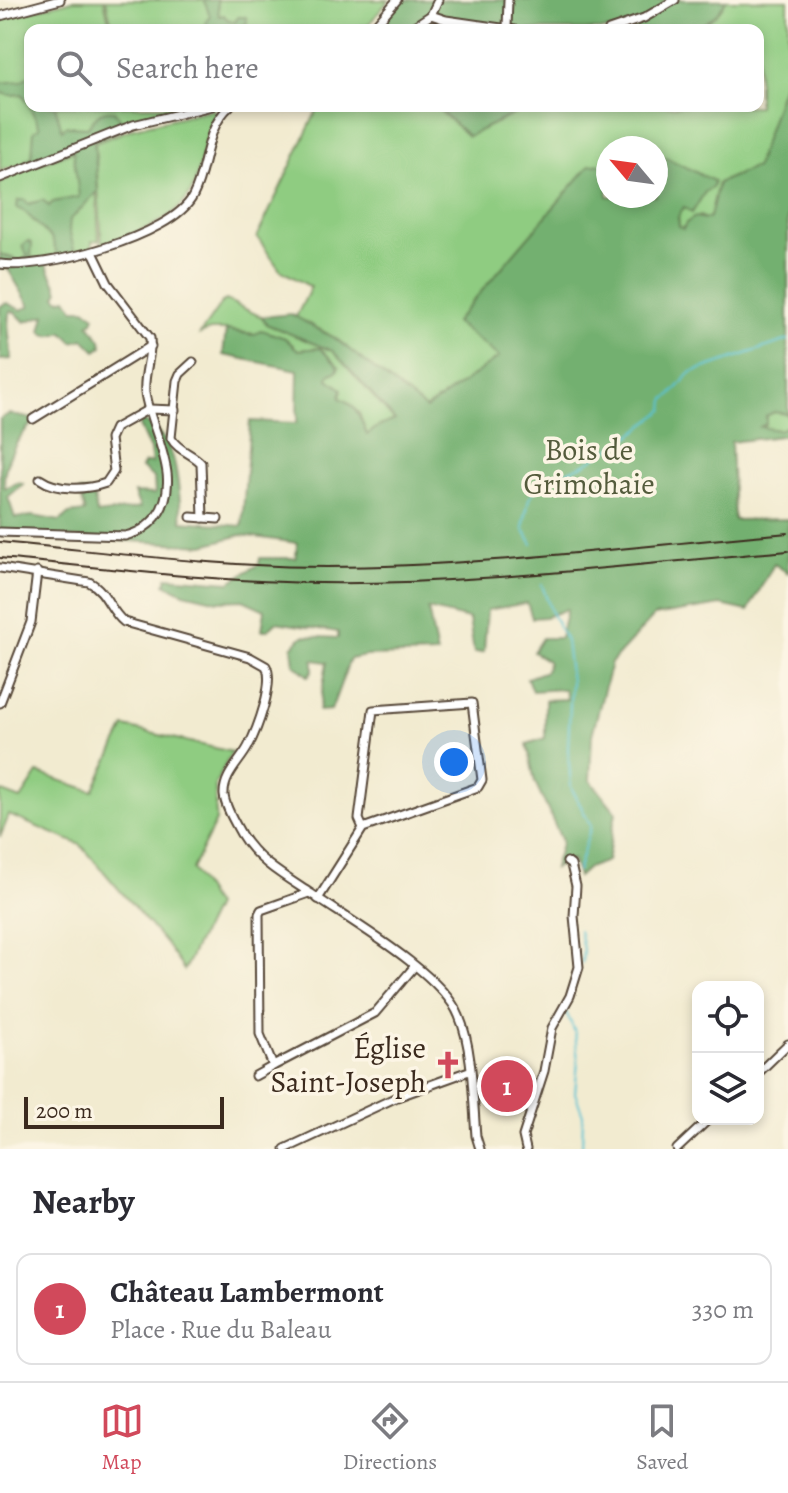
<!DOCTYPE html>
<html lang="en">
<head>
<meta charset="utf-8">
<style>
	:root { --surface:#fff; --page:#f7f7f7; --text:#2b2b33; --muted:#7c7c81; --line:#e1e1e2; --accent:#d1495b }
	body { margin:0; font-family:Alegreya,serif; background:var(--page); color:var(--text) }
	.controls { position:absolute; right:24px; bottom:24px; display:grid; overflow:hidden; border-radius:16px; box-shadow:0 4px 12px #0003 }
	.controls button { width:72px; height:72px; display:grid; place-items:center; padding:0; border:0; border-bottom:2px solid var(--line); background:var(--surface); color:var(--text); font:40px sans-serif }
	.compass { position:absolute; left:596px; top:136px; width:72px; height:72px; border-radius:50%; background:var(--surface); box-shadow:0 4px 12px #0003; rotate:299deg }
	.scale { position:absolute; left:24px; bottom:20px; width:200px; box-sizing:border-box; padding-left:8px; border:4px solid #3b2a1e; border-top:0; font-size:22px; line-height:28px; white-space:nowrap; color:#3b2a1e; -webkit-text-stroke:6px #fcf5e5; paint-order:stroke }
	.you { position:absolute; left:454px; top:762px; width:28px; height:28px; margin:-20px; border:6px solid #fff; border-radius:50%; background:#1a73e8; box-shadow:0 0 0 12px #1a73e833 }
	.badge { display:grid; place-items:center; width:52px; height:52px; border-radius:50%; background:var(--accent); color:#fff; font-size:26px; font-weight:700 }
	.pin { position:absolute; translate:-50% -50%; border:4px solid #fff; box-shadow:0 2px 8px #0006 }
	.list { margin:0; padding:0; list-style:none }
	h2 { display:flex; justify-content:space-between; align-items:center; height:104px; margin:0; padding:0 32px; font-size:34px }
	h2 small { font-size:26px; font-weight:400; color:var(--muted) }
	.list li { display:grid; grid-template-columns:52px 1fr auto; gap:24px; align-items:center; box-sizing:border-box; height:112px; margin:0 16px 16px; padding:0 16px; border:2px solid var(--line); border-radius:16px }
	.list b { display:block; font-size:30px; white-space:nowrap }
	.list p { margin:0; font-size:26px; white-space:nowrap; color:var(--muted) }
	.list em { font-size:26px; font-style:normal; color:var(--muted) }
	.icon { flex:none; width:44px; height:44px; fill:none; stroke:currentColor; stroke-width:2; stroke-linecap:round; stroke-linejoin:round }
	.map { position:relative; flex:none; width:788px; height:1149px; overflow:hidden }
	.search { position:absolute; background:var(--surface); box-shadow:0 4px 12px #0003; left:24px; right:24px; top:24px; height:88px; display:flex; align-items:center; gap:20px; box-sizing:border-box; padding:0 28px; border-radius:16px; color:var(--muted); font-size:30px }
	.sheet { height:232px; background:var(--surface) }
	nav { display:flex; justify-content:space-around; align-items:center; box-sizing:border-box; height:112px; border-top:2px solid var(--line); background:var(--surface); font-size:22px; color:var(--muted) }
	nav a { display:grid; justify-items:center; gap:4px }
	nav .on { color:var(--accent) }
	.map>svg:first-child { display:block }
	.green { fill:#8fcc81; stroke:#657b50; stroke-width:2 }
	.forest { fill:#73b06f; stroke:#576d46; stroke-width:2 }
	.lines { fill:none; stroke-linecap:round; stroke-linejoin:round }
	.stream { stroke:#59c3d4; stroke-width:2 }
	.minor-casing { stroke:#564739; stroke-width:11 }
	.minor { stroke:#fff; stroke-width:7 }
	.rail { stroke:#3b2a1e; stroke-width:2 }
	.labels { text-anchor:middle; stroke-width:7; stroke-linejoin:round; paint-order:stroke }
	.park-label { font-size:30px; fill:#545b3c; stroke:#fcf5e5 }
	.poi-label { font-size:30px; fill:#3b2a1e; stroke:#fcf5e5; text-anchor:end }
</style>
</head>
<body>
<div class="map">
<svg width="788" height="1149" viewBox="0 0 788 1149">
	<rect width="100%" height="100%" fill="#fcf5e5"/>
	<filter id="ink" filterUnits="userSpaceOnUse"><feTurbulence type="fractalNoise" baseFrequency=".0125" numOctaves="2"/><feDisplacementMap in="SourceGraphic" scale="16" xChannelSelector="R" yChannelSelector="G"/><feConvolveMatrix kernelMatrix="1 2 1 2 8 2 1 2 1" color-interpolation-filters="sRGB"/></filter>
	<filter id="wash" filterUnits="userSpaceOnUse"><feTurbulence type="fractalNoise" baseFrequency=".006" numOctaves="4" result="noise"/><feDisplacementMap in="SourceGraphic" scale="32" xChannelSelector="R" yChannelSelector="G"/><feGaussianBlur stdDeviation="1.8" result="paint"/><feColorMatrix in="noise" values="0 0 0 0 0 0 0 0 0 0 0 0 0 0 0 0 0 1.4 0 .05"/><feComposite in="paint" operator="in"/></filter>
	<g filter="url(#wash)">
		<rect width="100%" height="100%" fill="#f2ebd0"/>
		<g class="green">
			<path d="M 73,0 L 104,0 L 111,30 L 30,30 L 30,106 L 195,106 L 135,119 L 134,117 L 126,124 C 96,136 67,150 36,161 C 23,165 13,166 0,171 L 0,19 Z"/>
			<polygon points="106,0 389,0 369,24 350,30 113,30"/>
			<path d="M 726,0 L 788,0 L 788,69 L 756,167 L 718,183 L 710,217 L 706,219 L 700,216 L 683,229 L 679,226 L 678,217 L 684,207 L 691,212 L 705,192 L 666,157 L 656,158 L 656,148 L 608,148 L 608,164 L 590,166 L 455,322 L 500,357 L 425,409 L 359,365 C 351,341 317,329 296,317 L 311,287 L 280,270 L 257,237 L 319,106 L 435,106 L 468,136 L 531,106 L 758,106 L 758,30 L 691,30 C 707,23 718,16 726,0 Z"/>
			<path d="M 212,109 L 216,113 C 203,136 203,161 194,185 C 181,221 135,233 102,244 L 95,143 L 134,128 Z"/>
			<polygon points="94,143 99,240 92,241 93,246 87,250 33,262 0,262 0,183 10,178 10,175"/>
			<polygon points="226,300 262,317 266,324 333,351 395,421 379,426 367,435 359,413 340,398 328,379 329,374 339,367 320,348 298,350 285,338 226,330 210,330 200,334 222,302"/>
			<polygon points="774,412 788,414 788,426 779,430 758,428 766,416"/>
			<polygon points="125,727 232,752 215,784 216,821 192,869 215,906 184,970 166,944 81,845 9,815 0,837 0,791 21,799 38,773 93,791"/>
		</g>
		<g class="forest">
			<polygon points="204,0 217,0 219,16 224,15 227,19 235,22 238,17 246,17 247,23 240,30 208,28 206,22 210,16"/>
			<path d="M 401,0 L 726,0 C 718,16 707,23 691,30 L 376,30 Z"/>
			<path d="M 788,69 L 788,414 L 774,412 L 766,416 L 766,424 L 760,427 L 779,430 L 788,426 L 788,435 L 731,442 L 734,520 L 788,519 L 788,573 L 774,564 L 748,611 L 721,605 L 654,616 L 611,663 L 592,735 L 590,780 L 616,812 L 607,861 L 588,868 L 578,877 L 572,859 L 554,868 L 562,841 L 535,782 L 527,744 L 545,738 L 545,700 L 567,699 L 564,689 L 532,691 L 527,678 L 546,671 L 548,661 L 533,652 L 542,638 L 560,638 L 567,609 L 545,617 L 532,618 L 527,603 L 487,610 L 484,652 L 474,653 L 469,619 L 428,609 L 437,654 L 366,656 L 350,659 L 331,710 L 319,711 L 327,662 L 313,660 L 313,670 L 308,676 L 294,664 L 292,647 L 303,636 L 338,638 L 338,632 L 276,622 L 268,630 L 262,630 L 265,610 L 243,600 L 218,601 L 184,593 L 165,584 L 167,577 L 230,582 L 259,564 L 260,558 L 296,558 L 297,543 L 241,535 L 204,545 L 0,534 L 0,419 L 9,414 L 33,419 L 33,423 C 18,436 0,467 5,488 L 19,482 L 23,484 L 8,497 L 15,518 L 33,516 L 60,521 L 69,514 L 85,512 L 80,491 L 93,492 L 97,514 L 140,508 L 134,493 L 155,494 L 154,478 L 141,468 L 144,463 L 152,463 L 150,450 L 139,426 L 143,421 C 181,441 177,484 182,521 L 242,526 L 250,421 L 297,423 L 298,370 L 223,355 L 226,330 L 253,335 L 262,330 L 285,338 L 298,350 L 320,348 L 339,367 L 337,371 L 329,375 L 328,379 L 342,389 L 340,398 C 357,405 361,419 367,435 L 379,426 L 395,420 L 333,351 L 266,324 L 262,317 L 291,314 L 337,340 L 426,409 L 499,357 L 455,322 L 590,165 L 608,164 L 608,196 L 656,196 L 656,158 L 665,157 L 714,181 L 712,188 L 705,192 L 692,213 L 684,207 L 678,217 L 679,226 L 683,229 L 686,223 L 695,217 L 706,219 L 710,217 L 718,183 L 756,167 Z"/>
			<path d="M 30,75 L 30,106 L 55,106 L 62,130 L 67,126 L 88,127 C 95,116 101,109 114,111 L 123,122 L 120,130 L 94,141 L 98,192 C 86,200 81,212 70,219 L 69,230 L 76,256 L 59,260 L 52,239 L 25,212 L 17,208 L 18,200 L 25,200 L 28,204 L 43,200 L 49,206 L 53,202 L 79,197 L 73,149 L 34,164 L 26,160 L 32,156 L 34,131 L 40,127 L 25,98 L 22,94 C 13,95 8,97 0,91 L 0,83 L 21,81 Z"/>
			<polygon points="435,106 531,106 468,136"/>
			<path d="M 28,241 L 32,243 L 31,257 L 46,264 L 59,291 L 56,296 L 60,300 L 67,298 L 74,309 L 85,309 L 95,316 L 93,321 L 89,324 L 101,340 L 102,347 L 96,351 L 84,339 L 73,342 L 63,332 C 55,335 48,338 41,331 L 45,315 L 25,322 L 15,312 L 10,311 C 5,326 12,342 11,359 L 0,360 L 0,306 L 7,303 L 21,310 L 30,306 L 8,269 L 0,269 L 0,254 L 21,261 L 28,256 L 22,246 Z"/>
		</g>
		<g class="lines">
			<g class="stream">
				<path d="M 532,544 L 523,528 L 529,499 L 539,484 L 585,464 L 630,436 L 664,410 L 665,399 C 674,396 683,379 692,372 L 788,340"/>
				<polyline points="542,585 552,614 566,641 571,682 568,749 571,787 591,826 577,872"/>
				<polyline points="579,930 583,949 582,963"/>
				<polyline points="565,1010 575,1032 578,1061 575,1093 583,1115 582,1149"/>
			</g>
		</g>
	</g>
	<g filter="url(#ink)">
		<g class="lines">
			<defs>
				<g id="minor">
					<polyline points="431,15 438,0"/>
					<polyline points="0,16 60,0"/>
					<polyline points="507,28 508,0"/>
					<polyline points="371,30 397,0"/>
					<polyline points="408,30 431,15 446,20 515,30"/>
					<polyline points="609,30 644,18 675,0"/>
					<polyline points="0,178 133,125 212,106"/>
					<path d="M 0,264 C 43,270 172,237 193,196 C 208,167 204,129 230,106"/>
					<path d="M 193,362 L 180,374 L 177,381 L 171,438 C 178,451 192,453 201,463 L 203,518"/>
					<polyline points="33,419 151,346"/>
					<path d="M 40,479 C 57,491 86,490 106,483 L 114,471 L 110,439 L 115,428 L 149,409 L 175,410"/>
					<polyline points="191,517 218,519"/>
					<path d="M 0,532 L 125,536 C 138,533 147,528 156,517 C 185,479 151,433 145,393 C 143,374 152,356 150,338 L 108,283 L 93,252"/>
					<path d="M 0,568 L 89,582 C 107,591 109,610 124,622 L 250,657 L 266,666 C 275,683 257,730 248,747 C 240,762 223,776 224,795 C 225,807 235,823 241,834 C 257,861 284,876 310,893 C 349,920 442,973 459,1016 C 473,1048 473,1101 476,1136 L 480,1149"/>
					<polyline points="0,703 31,622 37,572"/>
					<polyline points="309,893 261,910 259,914 260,1034 273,1066 375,1013 414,967"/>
					<polyline points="318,899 363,828 359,819 373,710 472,703 482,780 478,787 363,828"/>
					<polyline points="758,1073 788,1044"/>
					<polyline points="255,1076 273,1066"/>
					<polyline points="285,1149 397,1097 469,1071"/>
					<polyline points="526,1149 523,1136 544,1071 552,1028 570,996 579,967 574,916 576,886 571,865 567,862"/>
					<polyline points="677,1149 709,1119"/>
				</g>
			</defs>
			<use href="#minor" class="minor-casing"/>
			<use href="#minor" class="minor"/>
			<g class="rail">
				<path d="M 0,542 C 109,552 218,567 327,567 C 481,567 635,546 788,533"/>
				<path d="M 0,558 C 107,568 214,582 321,583 C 477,585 633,564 788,551"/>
			</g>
		</g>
	</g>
	<defs>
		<symbol id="church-bare" viewBox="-9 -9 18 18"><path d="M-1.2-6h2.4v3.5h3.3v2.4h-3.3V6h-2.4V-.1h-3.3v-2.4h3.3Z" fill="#d1495b" stroke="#fcf5e5" stroke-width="2.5" paint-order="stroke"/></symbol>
	</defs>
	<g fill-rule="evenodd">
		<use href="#church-bare" x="428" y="1045" width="40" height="40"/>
	</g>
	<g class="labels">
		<g class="park-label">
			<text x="589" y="460">Bois de<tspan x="589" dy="34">Grimohaie</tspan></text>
		</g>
		<g class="poi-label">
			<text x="426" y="1058">Église<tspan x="426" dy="34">Saint-Joseph</tspan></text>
		</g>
	</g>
</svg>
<div class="controls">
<button><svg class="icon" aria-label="locate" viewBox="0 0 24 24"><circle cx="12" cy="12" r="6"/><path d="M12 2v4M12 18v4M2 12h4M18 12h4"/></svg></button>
<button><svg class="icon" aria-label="layers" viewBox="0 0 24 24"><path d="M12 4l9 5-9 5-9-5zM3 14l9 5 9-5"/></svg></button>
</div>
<svg class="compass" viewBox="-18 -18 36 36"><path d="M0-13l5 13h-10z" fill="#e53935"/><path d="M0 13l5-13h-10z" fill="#7c7c81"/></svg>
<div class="scale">200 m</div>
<div class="you"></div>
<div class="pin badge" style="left:507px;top:1086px">1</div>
<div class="search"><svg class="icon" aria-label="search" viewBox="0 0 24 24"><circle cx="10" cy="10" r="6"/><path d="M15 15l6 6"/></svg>Search here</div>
</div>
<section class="sheet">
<h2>Nearby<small></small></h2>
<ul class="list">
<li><span class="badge">1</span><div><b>Château Lambermont</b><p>Place · Rue du Baleau</p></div><em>330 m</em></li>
</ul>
</section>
<nav>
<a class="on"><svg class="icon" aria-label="map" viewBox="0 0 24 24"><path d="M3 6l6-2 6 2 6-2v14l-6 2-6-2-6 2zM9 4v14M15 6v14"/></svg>Map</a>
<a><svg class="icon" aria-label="directions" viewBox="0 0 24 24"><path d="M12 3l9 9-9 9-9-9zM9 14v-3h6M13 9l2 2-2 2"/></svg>Directions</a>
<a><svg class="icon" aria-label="saved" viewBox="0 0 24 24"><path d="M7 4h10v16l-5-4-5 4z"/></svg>Saved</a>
</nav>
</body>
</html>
